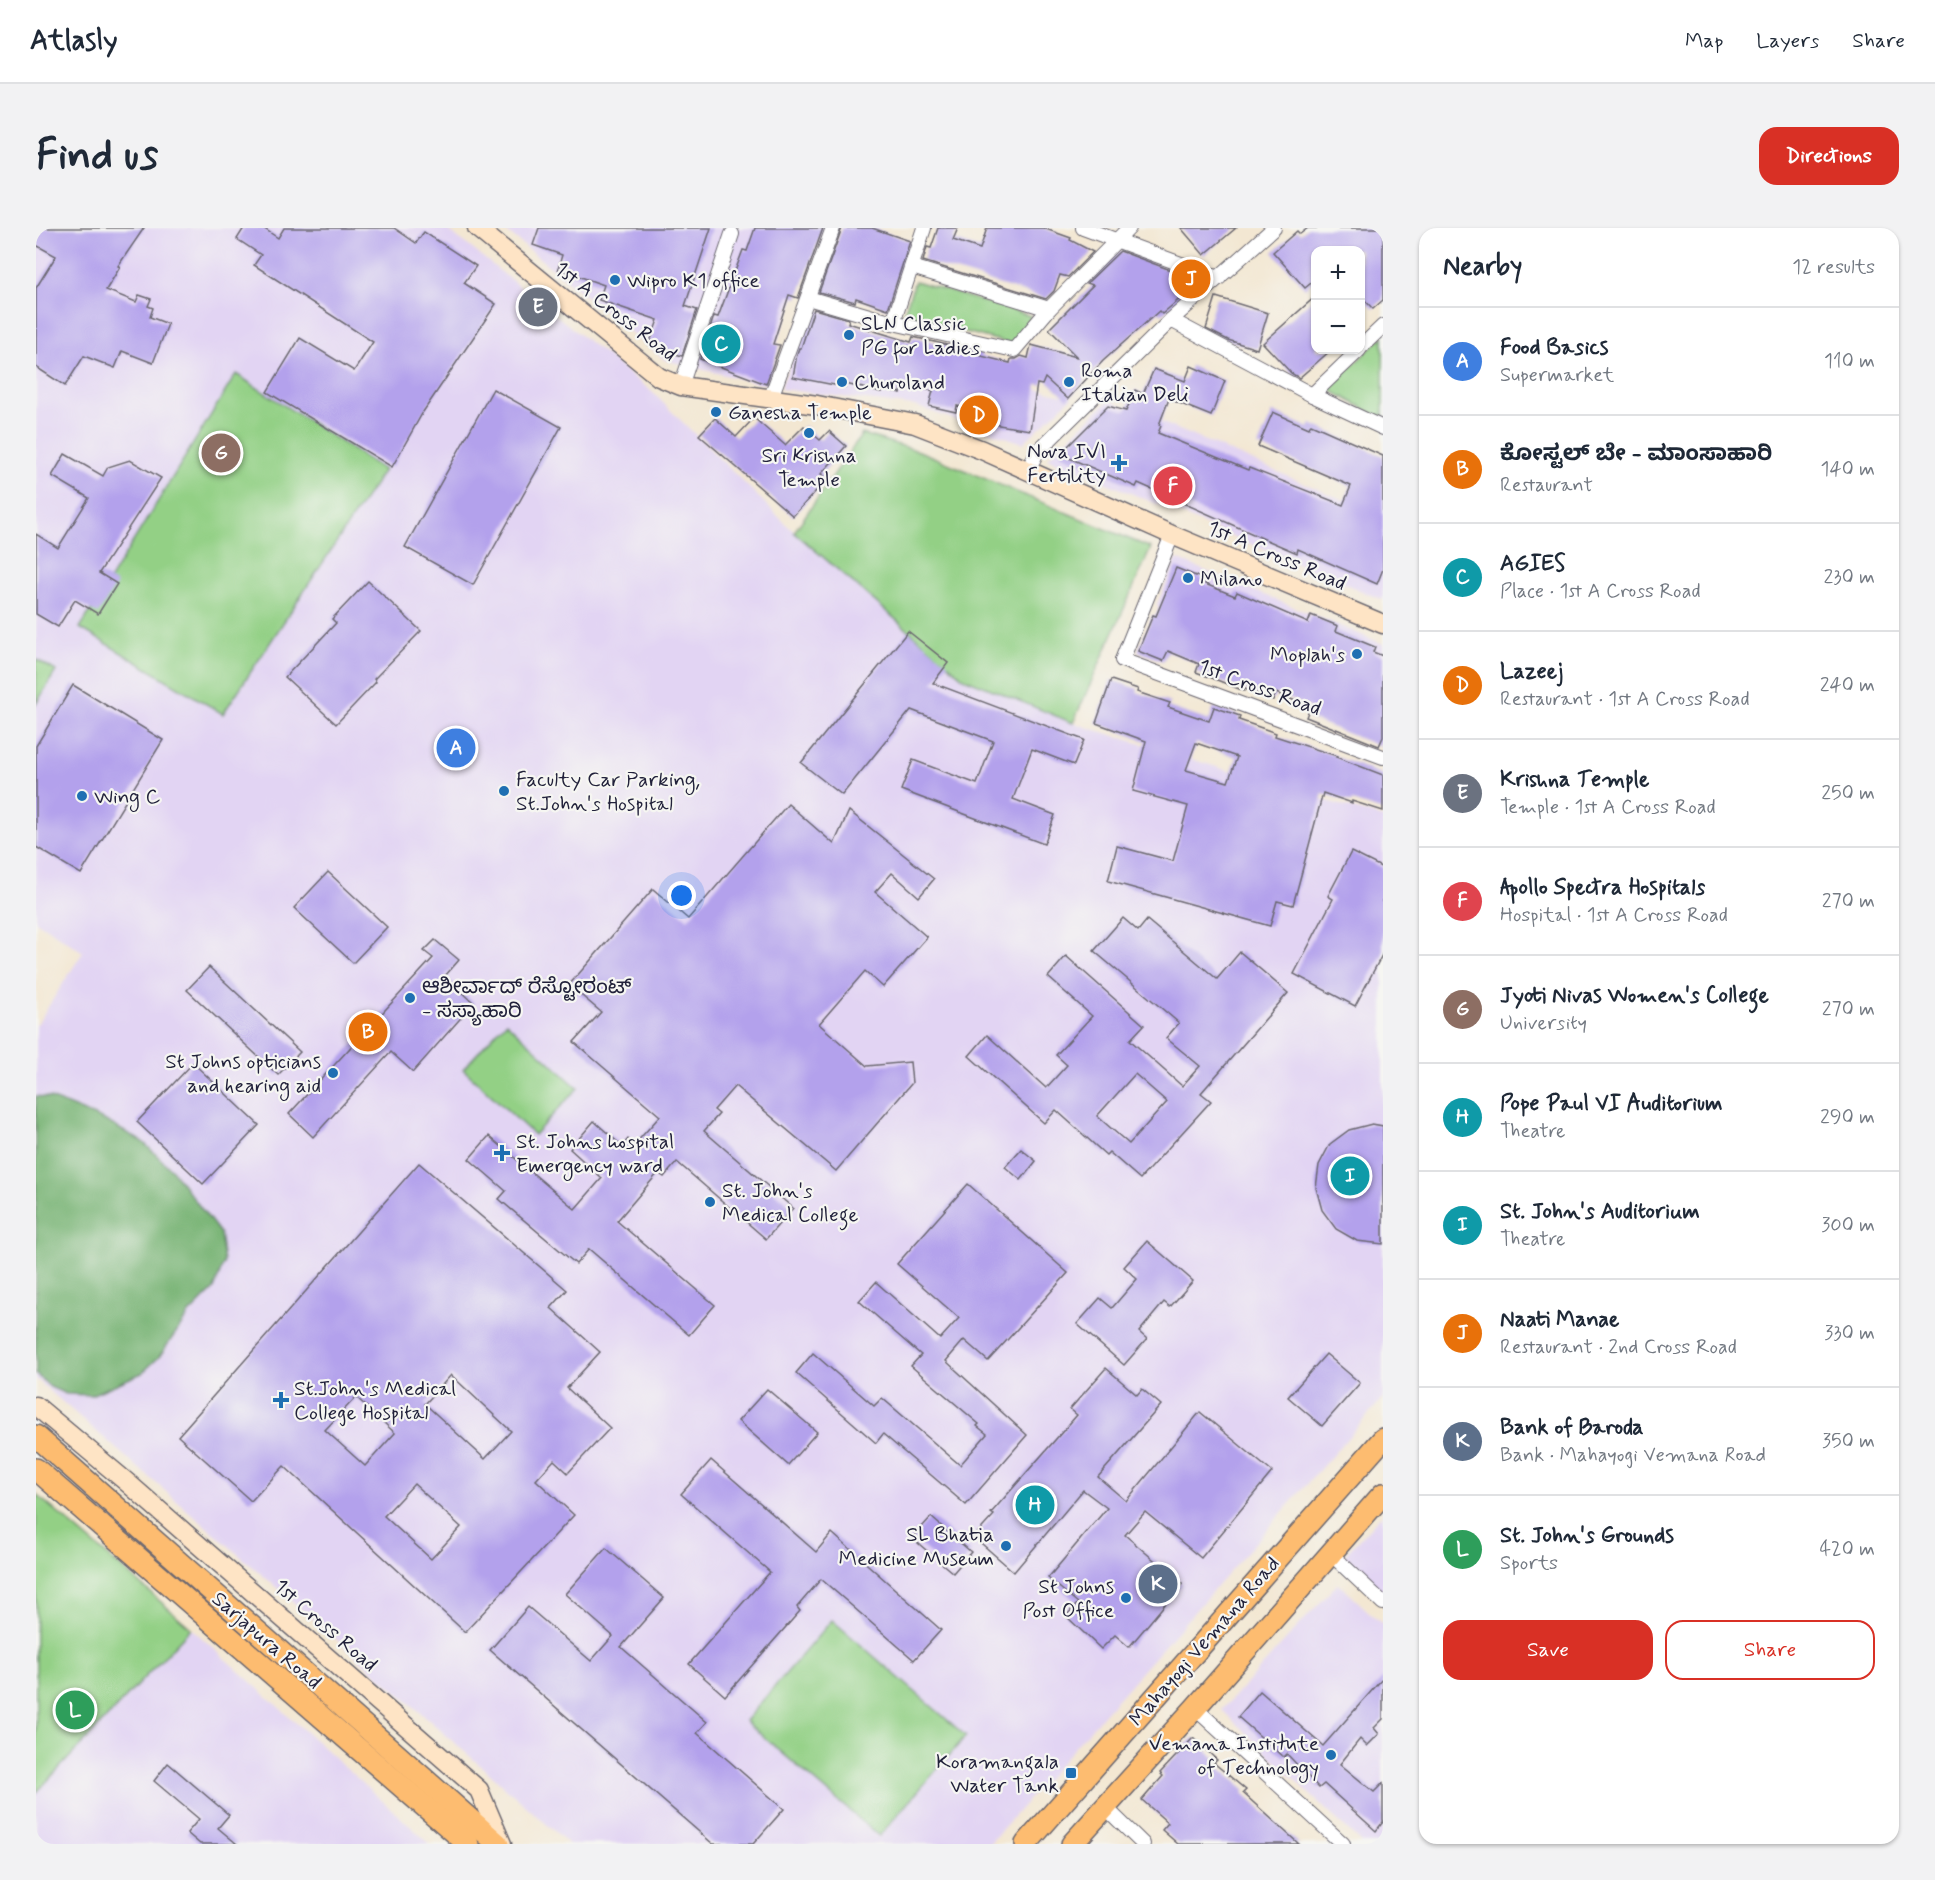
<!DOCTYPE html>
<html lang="en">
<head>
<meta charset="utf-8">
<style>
	:root { --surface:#fff; --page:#f2f2f3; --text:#1f2937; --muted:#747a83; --line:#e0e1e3; --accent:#d93025 }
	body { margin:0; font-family:Mynerve,"Noto Sans Kannada",sans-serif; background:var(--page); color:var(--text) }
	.controls { position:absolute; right:18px; top:18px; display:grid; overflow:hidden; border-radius:12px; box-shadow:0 2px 4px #0004 }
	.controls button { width:54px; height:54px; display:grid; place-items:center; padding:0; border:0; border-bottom:2px solid var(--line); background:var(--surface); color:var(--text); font:30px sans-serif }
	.you { position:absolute; left:646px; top:668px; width:21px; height:21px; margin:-15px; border:4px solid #fff; border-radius:50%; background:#1a73e8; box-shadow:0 0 0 9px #1a73e833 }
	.badge { display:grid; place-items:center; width:39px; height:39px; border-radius:50%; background:var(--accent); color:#fff; font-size:20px; font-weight:700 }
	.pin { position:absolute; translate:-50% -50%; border:3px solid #fff; box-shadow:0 2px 6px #0006 }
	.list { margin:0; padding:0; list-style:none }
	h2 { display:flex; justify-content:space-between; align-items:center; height:78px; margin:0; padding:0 24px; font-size:26px }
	h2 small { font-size:20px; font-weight:400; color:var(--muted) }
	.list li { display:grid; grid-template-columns:39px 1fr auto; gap:18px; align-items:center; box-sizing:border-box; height:108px; padding:0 24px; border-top:2px solid var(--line) }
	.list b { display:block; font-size:22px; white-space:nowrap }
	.list p { margin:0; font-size:20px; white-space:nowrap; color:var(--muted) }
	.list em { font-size:20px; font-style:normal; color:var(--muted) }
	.actions { display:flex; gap:12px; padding:18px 24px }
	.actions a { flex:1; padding:14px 0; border:2px solid var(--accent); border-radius:18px; text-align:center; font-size:21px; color:var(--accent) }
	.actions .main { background:var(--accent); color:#fff }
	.map { position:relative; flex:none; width:1347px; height:1616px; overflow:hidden; border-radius:18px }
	header { display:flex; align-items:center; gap:36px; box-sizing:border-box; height:84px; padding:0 30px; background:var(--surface); border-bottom:2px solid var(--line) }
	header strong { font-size:28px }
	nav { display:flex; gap:33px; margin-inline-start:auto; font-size:21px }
	.intro { display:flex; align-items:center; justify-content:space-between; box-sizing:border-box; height:144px; padding:0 36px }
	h1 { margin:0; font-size:42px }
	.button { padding:15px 27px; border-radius:18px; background:var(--accent); color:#fff; font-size:21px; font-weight:700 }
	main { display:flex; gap:36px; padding:0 36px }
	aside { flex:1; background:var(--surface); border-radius:18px; box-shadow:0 2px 4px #0004 }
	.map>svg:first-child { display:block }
	.built { fill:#e2d4f3 }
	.green { fill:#93d085; stroke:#5a7960; stroke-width:1.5 }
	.forest { fill:#76b272; stroke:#4c6a56; stroke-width:1.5 }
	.building { fill:#b3a1ec; fill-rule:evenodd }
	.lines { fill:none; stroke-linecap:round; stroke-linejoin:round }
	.street-casing { stroke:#6b6770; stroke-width:16 }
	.secondary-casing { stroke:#6b6770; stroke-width:21 }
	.primary-casing { stroke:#6b6770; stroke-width:24 }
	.street { stroke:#fff; stroke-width:14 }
	.secondary { stroke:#fee4c5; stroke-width:18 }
	.primary { stroke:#fdbc6f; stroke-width:21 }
	.poi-dot { fill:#1f6fb2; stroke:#f6f6f2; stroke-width:2 }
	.labels { text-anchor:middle; stroke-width:4.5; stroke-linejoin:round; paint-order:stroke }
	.poi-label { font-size:21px; fill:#22223b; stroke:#f6f6f2; text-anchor:start }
	.street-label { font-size:21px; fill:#22223b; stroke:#f6f6f2 }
</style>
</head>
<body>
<header>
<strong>Atlasly</strong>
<nav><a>Map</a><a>Layers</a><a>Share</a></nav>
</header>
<div class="intro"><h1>Find us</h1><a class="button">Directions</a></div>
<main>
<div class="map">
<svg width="1347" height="1616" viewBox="0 0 1347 1616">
	<rect width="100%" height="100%" fill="#f6f6f2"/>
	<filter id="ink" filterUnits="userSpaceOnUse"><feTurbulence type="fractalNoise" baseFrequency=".0167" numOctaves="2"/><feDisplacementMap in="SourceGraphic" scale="12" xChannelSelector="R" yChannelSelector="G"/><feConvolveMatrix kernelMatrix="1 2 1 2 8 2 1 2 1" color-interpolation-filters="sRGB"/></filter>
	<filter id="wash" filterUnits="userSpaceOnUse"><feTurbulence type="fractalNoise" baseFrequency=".008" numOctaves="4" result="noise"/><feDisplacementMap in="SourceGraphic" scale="24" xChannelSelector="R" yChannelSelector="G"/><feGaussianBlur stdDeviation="1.35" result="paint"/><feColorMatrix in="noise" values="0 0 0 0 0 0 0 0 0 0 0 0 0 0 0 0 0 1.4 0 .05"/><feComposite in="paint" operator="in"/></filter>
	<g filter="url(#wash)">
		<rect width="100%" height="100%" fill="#f3e7d2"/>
		<g class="built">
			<polygon points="0,0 410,0 615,163 758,304 928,450 1037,495 1347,590 1347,1170 953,1616 533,1616 376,1477 0,1151 0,798 47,724 0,693"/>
			<polygon points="466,0 785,0 725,156 629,132"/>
			<polygon points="766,107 1036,169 987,215 879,178 744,161"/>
			<polygon points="1073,172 1347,289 1347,372 1012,230"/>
			<polygon points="1141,331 1347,416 1347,469 1120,378"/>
			<polygon points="0,1266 155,1400 394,1616 0,1616"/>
			<polygon points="1347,1285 1347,1365 1307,1329"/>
			<polygon points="1302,1355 1347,1397 1347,1616 1326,1616 1186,1482"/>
		</g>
		<g class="green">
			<polygon points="879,53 995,88 979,117 867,87"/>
			<polygon points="1347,108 1347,191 1292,161"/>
			<polygon points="200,146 348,242 187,486 44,400"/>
			<polygon points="826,206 883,223 1115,320 1037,495 928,450 758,304"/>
			<polygon points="0,431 20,443 0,476"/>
			<polygon points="470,794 542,860 498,907 427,841"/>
			<polygon points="0,1266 155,1400 0,1565"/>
			<polygon points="796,1392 930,1508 843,1608 709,1493"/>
		</g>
		<polygon class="forest" points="0,868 14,870 68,892 107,914 136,942 184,1005 188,1034 178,1061 153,1086 123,1129 106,1145 55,1167 30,1166 14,1159 0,1146"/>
		<g id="blocks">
			<g class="building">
				<polygon points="0,0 108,0 82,38 84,39 70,62 100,74 103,67 115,71 112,78 117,80 114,89 132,96 117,135 86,123 79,140 48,128 29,158 0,139 0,60 20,28 0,17"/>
				<polygon points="208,0 227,0 242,10 248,0 358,0 380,15 388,4 440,38 428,55 460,76 387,184 356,239 231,164 264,110 318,143 337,114 218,37 225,27 201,11"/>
				<polygon points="503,0 675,0 649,78 661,82 646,128 613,117 622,92 563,72 568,57 522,41 526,27 497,17"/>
				<polygon points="719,0 787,0 762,70 753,67 737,116 744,117 730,156 664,131 678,88 682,89 707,22 711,23"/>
				<polygon points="806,0 836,0 874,13 852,81 820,70 819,74 783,64"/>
				<polygon points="902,0 922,0 917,12 944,21 951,0 1007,0 1035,10 1034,12 1057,24 1032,49 1024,47 1018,63 1010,71 887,33 891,19 895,20"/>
				<polygon points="1145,0 1200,0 1168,27"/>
				<polygon points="1272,0 1347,0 1347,72 1337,81 1324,67 1324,22 1280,22 1280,51 1269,60 1237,24 1261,3 1264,6"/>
				<polygon points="1084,23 1161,52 1161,56 1126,86 1123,83 1067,133 1032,171 1009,150 1006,157 1001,156 994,202 950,195 952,185 921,178 920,184 893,178 897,163 867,156 865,165 846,161 845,164 809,156 809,159 757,149 761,126 763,120 765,120 778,81 813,91 812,95 875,114 877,109 945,125 945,128 974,135 975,131 980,131 985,128 992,130 995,117 1041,129 1013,101 1057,57 1051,55"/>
				<polygon points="1280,68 1280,122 1295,122 1263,150 1255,145 1227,115"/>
				<polygon points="1180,69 1232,85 1221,121 1192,112 1170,101"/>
				<polygon points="1155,138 1189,153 1175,188 1133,171 1123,197 1125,198 1122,205 1212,242 1213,240 1307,277 1315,258 1222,218 1237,184 1273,200 1275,196 1347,228 1347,341 1341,356 1262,321 1261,325 1226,310 1102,255 1100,259 1024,226 1072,178 1090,183 1099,162 1107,166 1118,141 1149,153"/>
				<polygon points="457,161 525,199 437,357 369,319"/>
				<polygon points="679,190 700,209 718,190 749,217 768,198 784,212 793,203 810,218 785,246 791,251 757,288 663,207"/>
				<polygon points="29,226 67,248 72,239 94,232 125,250 63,345 81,356 62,386 39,372 22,399 0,386 0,306 22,320 53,270 16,248"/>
				<polygon points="1140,340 1170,352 1169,356 1199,368 1201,364 1272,395 1275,387 1302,398 1300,403 1339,419 1337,424 1347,428 1347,509 1343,518 1270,489 1274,479 1240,465 1237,472 1209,461 1208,463 1181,452 1160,444 1163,436 1132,423 1127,433 1102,423 1117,387 1120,388"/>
				<polygon points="332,353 385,403 338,451 340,454 300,496 249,449 300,395 296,391"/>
				<polygon points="872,403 912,435 897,455 1048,512 1038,537 996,521 977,571 1019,587 1008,616 865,562 877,532 941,556 957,513 875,482 806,567 765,535"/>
				<path d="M 1075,452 L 1102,461 L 1101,464 L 1134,475 L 1132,479 L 1173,493 L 1178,479 L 1204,488 L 1203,492 L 1240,505 L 1239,508 L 1301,528 L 1300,529 L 1347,547 L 1347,583 L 1316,573 L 1316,575 L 1287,565 L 1257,677 L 1241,673 L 1234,698 L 1072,653 L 1081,618 L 1137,633 L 1152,578 L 1097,563 L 1110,513 L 1060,495 ZM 1160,515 L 1201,529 L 1192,554 L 1150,542 Z"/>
				<polygon points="37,457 127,512 45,646 0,619 0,518"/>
				<polygon points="752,576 798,616 813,583 898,651 883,669 856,645 839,664 891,709 847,759 829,743 783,796 831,838 874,834 876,855 800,943 699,858 678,882 683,886 668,903 757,980 730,1011 641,934 628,949 622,945 581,993 679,1077 653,1107 553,1021 540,1036 463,971 470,963 433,931 453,908 539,981 566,950 534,921 558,893 586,918 592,911 598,917 624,888 538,814 565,784 533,757 617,661 652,691"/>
				<polygon points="1315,624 1347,640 1347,725 1319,778 1258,746 1297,671 1292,668"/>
				<polygon points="292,644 351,699 317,735 258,680"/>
				<path d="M 1087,690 L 1102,703 L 1111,692 L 1181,751 L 1204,724 L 1252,765 L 1165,865 L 1175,873 L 1104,951 L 1073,924 L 1070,927 L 1020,882 L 1008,895 L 933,828 L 951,807 L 1010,860 L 1031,837 L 1020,827 L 1056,788 L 1012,749 L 1030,728 L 1108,797 L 1094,812 L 1146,858 L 1164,838 L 1130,810 L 1143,795 L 1058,723 ZM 1099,846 L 1131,874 L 1093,916 L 1061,888 Z"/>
				<polygon points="399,712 423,732 409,748 438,775 377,844 355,824 277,909 253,886 397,730 388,723"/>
				<polygon points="173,739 264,824 242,847 151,762"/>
				<polygon points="157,835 223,897 167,956 101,894"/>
				<polygon points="1336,896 1347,898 1347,1016 1321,1013 1300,1001 1286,982 1280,960 1283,937 1294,916 1313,902"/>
				<polygon points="985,921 1000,933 985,952 969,939"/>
				<path d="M 383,935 L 531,1062 L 515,1080 L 564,1124 L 531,1160 L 574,1200 L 532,1245 L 518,1232 L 500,1252 L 538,1287 L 429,1404 L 248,1238 L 215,1273 L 142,1208 ZM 415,1147 L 475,1203 L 449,1231 L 389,1176 ZM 320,1169 L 359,1205 L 329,1238 L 289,1202 ZM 378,1256 L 425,1299 L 395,1331 L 348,1288 Z"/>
				<polygon points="932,956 1032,1045 952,1133 928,1112 910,1133 991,1207 930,1277 847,1206 840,1215 760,1145 777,1125 838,1178 846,1170 924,1237 951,1206 941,1198 943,1196 875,1138 885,1127 823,1073 840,1054 904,1111 923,1090 861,1036"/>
				<polygon points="1111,1013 1157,1053 1134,1079 1128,1074 1103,1104 1111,1111 1088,1137 1041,1096 1064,1070 1076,1080 1101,1051 1088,1039"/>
				<polygon points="1290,1126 1324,1155 1286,1198 1252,1169"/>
				<polygon points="1070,1140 1101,1167 1106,1161 1125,1177 1062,1249 1090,1273 1164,1184 1236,1244 1165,1330 1109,1284 1089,1307 1146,1356 1093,1419 1079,1407 1065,1421 1030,1388 1042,1375 1012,1350 1071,1280 1047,1262 978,1344 938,1309 958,1287 955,1285 1041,1187 1034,1181"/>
				<polygon points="731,1161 781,1204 752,1237 702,1193"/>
				<polygon points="675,1232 780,1324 796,1305 905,1402 878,1432 785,1351 761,1379 764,1383 689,1468 653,1436 734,1344 645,1266"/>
				<polygon points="895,1289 935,1324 917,1345 876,1310"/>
				<polygon points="570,1320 628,1370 585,1419 671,1494 661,1505 748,1581 717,1616 677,1616 454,1422 492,1379 555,1433 577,1408 529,1366"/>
				<polygon points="1347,1450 1347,1491 1338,1500 1343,1506 1331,1518 1324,1511 1304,1536 1338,1564 1347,1555 1347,1594 1340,1603 1288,1556 1283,1560 1251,1526 1248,1529 1202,1489 1224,1463 1287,1518"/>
				<polygon points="1157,1510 1181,1532 1178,1535 1210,1562 1207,1565 1263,1616 1142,1616 1126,1602 1132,1595 1106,1572 1127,1548 1124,1545"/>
				<polygon points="132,1535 193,1587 182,1600 201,1616 164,1616 151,1605 163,1591 118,1553"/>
			</g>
		</g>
	</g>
	<g filter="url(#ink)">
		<use href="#blocks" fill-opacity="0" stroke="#6b6770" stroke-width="1.5"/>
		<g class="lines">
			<defs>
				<g id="street">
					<polyline points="1047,0 1183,50"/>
					<polyline points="876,39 1013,81"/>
					<polyline points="772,70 857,95 978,122 1013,81 1093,0"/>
					<polyline points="1135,92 1276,167 1347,200"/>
					<polyline points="857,95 888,0"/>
					<polyline points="1324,120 1347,98"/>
					<polyline points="645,158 696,6"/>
					<polyline points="1276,167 1323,122"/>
					<polyline points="734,172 797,0"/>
					<polyline points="992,242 1001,224 1135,92 1238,0"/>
					<polyline points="1136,307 1086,432 1347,529"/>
					<polyline points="1295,1326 1347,1375"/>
					<polyline points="1159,1480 1307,1616"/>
					<polyline points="1069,1579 1107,1616"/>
				</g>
				<g id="secondary">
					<polyline points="441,0 623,149 645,158 781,177 879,196 946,222 1136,307 1347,396"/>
					<polyline points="0,1178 93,1256 443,1562 466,1616"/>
				</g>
				<g id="primary">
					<polyline points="0,1208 462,1616"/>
					<polyline points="0,1241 432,1616"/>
					<polyline points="990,1616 1347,1211"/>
					<polyline points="1036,1616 1159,1480 1347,1266"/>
				</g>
			</defs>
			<use href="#street" class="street-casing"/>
			<use href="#secondary" class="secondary-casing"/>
			<use href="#primary" class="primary-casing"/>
			<use href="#street" class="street"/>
			<use href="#secondary" class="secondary"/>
			<use href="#primary" class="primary"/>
		</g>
	</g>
	<g class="poi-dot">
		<circle cx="579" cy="52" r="6"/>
		<circle cx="813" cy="107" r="6"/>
		<circle cx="806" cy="154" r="6"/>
		<circle cx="1033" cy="154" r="6"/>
		<circle cx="680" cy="184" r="6"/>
		<circle cx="773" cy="205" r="6"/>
		<path d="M1080 226h6v6h6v6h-6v6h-6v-6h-6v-6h6z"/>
		<circle cx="1152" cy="350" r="6"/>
		<circle cx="1321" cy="426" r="6"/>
		<circle cx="468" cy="563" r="6"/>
		<circle cx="46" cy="568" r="6"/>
		<circle cx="374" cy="770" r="6"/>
		<circle cx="297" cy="845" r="6"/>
		<path d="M463 916h6v6h6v6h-6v6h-6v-6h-6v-6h6z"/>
		<circle cx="674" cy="974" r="6"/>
		<path d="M242 1163h6v6h6v6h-6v6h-6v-6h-6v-6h6z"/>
		<circle cx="970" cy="1318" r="6"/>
		<circle cx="1090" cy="1370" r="6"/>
		<circle cx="1295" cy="1527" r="6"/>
		<rect x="1029" y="1539" width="12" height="12" rx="3"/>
	</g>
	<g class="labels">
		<g class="poi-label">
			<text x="591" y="59">Wipro K1 office</text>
			<text x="825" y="102">SLN Classic<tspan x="825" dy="24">PG for Ladies</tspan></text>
			<text x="1045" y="149">Roma<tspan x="1045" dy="24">Italian Deli</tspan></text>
			<text x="818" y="161">Churoland</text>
			<text x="692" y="191">Ganesha Temple</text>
			<text x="1070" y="230" text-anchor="end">Nova IVI<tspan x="1070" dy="24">Fertility</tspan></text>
			<text x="773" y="234" text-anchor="middle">Sri Krishna<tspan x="773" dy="24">Temple</tspan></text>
			<text x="1164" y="357">Milano</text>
			<text x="1309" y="433" text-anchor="end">Moplah's</text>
			<text x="480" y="558">Faculty Car Parking,<tspan x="480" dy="24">St.John's Hospital</tspan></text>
			<text x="58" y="575">Wing C</text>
			<text x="386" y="765">ಆಶೀರ್ವಾದ್ ರೆಸ್ಟೋರಂಟ್<tspan x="386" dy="24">- ಸಸ್ಯಾಹಾರಿ</tspan></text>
			<text x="285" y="840" text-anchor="end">St Johns opticians<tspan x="285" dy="24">and hearing aid</tspan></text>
			<text x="480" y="920">St. Johns hospital<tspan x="480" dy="24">Emergency ward</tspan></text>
			<text x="686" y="969">St. John's<tspan x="686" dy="24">Medical College</tspan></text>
			<text x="258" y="1167">St.John's Medical<tspan x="258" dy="24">College Hospital</tspan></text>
			<text x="958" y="1313" text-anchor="end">SL Bhatia<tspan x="958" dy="24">Medicine Museum</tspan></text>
			<text x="1078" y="1365" text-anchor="end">St Johns<tspan x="1078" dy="24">Post Office</tspan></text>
			<text x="1283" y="1522" text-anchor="end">Vemana Institute<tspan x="1283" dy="24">of Technology</tspan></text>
			<text x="1023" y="1540" text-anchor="end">Koramangala<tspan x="1023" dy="24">Water Tank</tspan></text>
		</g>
		<g class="street-label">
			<text transform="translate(580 83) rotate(38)" y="7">1st A Cross Road</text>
			<text transform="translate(1241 327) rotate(23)" y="7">1st A Cross Road</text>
			<text transform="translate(1224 459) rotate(20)" y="7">1st Cross Road</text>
			<text transform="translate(290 1397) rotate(41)" y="7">1st Cross Road</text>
			<text transform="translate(231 1412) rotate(41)" y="7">Sarjapura Road</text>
			<text transform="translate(1168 1413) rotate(-49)" y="7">Mahayogi Vemana Road</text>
		</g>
	</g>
</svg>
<div class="controls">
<button>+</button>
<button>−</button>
</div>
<div class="you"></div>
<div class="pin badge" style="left:420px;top:520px;background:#3f7fe0">A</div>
<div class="pin badge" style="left:332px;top:804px;background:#e8710a">B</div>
<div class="pin badge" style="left:685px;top:116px;background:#0f9aa8">C</div>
<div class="pin badge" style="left:943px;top:187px;background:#e8710a">D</div>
<div class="pin badge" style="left:502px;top:79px;background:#6b7280">E</div>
<div class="pin badge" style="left:1137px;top:258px;background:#e0444e">F</div>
<div class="pin badge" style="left:185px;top:225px;background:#8d6e63">G</div>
<div class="pin badge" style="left:999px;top:1277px;background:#0f9aa8">H</div>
<div class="pin badge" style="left:1314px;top:948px;background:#0f9aa8">I</div>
<div class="pin badge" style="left:1155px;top:51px;background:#e8710a">J</div>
<div class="pin badge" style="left:1122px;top:1356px;background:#5c6f8a">K</div>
<div class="pin badge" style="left:39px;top:1482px;background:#2e9e5b">L</div>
</div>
<aside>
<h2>Nearby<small>12 results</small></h2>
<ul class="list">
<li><span class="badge" style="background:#3f7fe0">A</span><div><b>Food Basics</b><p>Supermarket</p></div><em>110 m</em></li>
<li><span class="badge" style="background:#e8710a">B</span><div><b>ಕೋಸ್ಟಲ್ ಬೇ - ಮಾಂಸಾಹಾರಿ</b><p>Restaurant</p></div><em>140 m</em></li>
<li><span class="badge" style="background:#0f9aa8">C</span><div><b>AGIES</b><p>Place · 1st A Cross Road</p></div><em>230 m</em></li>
<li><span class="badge" style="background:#e8710a">D</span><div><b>Lazeej</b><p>Restaurant · 1st A Cross Road</p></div><em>240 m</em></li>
<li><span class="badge" style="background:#6b7280">E</span><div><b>Krishna Temple</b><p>Temple · 1st A Cross Road</p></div><em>250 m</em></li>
<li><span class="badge" style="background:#e0444e">F</span><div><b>Apollo Spectra Hospitals</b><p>Hospital · 1st A Cross Road</p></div><em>270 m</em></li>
<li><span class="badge" style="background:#8d6e63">G</span><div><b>Jyoti Nivas Women's College</b><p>University</p></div><em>270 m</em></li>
<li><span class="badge" style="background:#0f9aa8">H</span><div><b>Pope Paul VI Auditorium</b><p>Theatre</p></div><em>290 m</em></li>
<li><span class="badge" style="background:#0f9aa8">I</span><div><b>St. John's Auditorium</b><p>Theatre</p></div><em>300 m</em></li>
<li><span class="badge" style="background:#e8710a">J</span><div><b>Naati Manae</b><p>Restaurant · 2nd Cross Road</p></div><em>330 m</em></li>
<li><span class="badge" style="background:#5c6f8a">K</span><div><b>Bank of Baroda</b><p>Bank · Mahayogi Vemana Road</p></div><em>350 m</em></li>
<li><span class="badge" style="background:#2e9e5b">L</span><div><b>St. John's Grounds</b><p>Sports</p></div><em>420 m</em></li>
</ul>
<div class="actions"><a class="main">Save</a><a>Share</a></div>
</aside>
</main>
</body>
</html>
